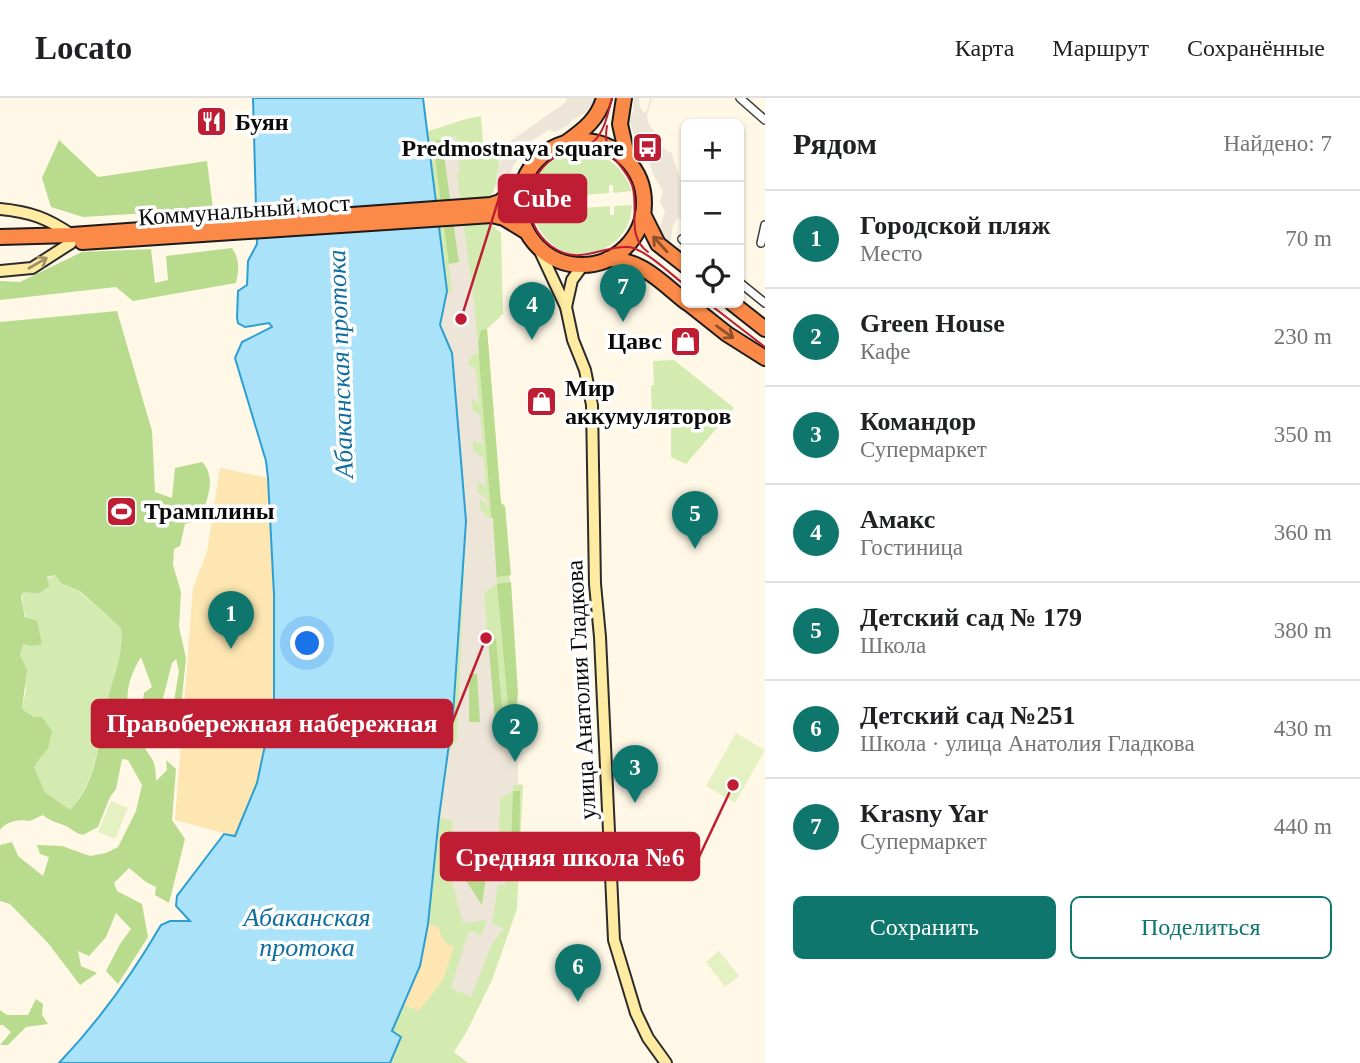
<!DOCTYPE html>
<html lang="ru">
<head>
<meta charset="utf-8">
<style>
	:root { --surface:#fff; --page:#f2f2f2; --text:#202124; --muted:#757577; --line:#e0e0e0; --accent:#0f766e }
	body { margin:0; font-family:Georgia,serif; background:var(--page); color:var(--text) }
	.controls { position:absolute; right:21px; top:21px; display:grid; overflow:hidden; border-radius:10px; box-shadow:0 2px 5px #0004 }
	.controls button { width:63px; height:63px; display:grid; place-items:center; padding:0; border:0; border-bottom:2px solid var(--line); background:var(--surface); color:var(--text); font:35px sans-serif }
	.you { position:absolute; left:308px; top:546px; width:24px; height:24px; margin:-18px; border:5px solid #fff; border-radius:50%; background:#1a73e8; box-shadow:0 0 0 10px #1a73e833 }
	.badge { display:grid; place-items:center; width:46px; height:46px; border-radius:50%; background:var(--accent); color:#fff; font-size:23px; font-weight:700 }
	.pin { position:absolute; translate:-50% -58px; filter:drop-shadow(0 2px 4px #0008) }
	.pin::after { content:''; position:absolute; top:37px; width:24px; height:21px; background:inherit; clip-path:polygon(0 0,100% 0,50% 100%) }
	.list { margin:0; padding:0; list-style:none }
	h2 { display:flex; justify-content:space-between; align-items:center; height:91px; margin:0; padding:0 28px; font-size:30px }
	h2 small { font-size:23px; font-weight:400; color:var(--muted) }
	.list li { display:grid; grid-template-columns:46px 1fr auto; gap:21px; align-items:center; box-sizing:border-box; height:98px; padding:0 28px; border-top:2px solid var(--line) }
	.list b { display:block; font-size:26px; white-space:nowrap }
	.list p { margin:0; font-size:23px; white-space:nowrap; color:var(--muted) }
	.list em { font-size:23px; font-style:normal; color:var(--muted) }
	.actions { display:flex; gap:14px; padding:21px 28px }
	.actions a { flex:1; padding:16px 0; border:2px solid var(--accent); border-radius:10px; text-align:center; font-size:24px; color:var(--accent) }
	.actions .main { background:var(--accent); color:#fff }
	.icon { flex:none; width:38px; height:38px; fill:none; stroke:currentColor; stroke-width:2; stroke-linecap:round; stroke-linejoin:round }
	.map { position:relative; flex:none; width:765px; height:965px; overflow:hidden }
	header { display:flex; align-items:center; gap:42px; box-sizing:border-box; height:98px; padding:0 35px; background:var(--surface); border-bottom:2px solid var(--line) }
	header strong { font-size:33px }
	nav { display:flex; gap:38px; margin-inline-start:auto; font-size:24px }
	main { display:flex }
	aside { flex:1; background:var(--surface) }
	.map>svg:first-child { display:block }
	.green { fill:#d3eab0 }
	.forest { fill:#b8db8e; fill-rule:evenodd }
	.sand { fill:#fde6b1 }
	.pitch { fill:#e5f1c2 }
	.plaza { fill:#ede6d8; fill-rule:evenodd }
	.water { fill:#a9e2f9; stroke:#2d9fd3; stroke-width:2 }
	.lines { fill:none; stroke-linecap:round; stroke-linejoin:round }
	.street-casing { stroke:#3d3d3d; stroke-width:10 }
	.secondary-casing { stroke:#2c2c2c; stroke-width:14 }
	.highway-casing { stroke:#1b1b1b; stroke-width:18 }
	.street { stroke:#fff; stroke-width:7 }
	.secondary { stroke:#ffeca2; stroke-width:10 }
	.highway { stroke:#fb8a48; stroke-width:14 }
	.tram { stroke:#bf1d33; stroke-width:2 }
	.oneway { stroke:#8f502c }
	.oneway2 { stroke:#9d9265 }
	.labels { text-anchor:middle; stroke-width:7; stroke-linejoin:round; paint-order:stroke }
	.poi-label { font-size:24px; font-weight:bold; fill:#0a0a0a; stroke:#fff; text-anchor:start }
	.street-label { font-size:24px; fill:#0a0a0a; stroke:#fff }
	.water-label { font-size:26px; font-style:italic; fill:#0f6d9f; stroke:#fff }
	.leader { fill:none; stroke:#bf1d33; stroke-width:2.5 }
	.callout-dot { fill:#bf1d33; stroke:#fff; stroke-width:2.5 }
	.callout { fill:#bf1d33; stroke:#bf1d33; stroke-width:2.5 }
	.callout-label { font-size:26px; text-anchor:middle; font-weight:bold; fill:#fff }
</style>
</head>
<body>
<header>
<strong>Locato</strong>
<nav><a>Карта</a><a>Маршрут</a><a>Сохранённые</a></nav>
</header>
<main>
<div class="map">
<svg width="765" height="965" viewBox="0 0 765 965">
	<rect width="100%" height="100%" fill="#fff8e7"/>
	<g class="green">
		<path d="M 481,18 L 483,46 L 498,46 C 501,61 498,87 491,99 L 478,101 L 480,126 L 491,126 L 501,135 L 503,216 L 487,231 L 501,405 L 505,408 L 520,641 L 517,641 L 518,686 L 523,687 L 517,811 L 492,882 L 467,933 L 454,954 L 468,965 L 390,965 L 401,939 L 391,934 L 420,868 L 428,826 L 439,719 L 453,617 L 466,423 L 452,255 L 440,227 L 447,193 L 428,33 C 448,28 460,21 481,18 Z"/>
		<path d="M 583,54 C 608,56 623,70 632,93 L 613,95 L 613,87 L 609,87 L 609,95 L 584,97 L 583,90 L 579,90 L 580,99 L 552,100 L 550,90 L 550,101 L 535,103 L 550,103 L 551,110 L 536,111 L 536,114 L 551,113 L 553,123 L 553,112 L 581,110 L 582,118 L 583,110 L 610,108 L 610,117 L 614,117 L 614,108 L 632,107 C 631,125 622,142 605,150 C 533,186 495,59 583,54 Z"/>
		<polygon points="674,262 734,310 686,366 671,359 671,320 652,319 651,288 654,287 653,263"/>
		<path d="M 55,477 L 61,485 L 80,494 L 121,530 C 124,557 113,578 107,604 C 98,643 98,681 70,712 L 45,694 L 34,669 L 42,659 L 34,619 L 22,611 L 26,592 L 20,557 L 23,545 L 31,548 L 42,545 C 32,529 19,513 23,493 Z"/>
	</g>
	<g class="forest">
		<polygon points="59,42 98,79 207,63 213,111 83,119 51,109 42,80"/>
		<polygon points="442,42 459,165 449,166 433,43"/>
		<path d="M 232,150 C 240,162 239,171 236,185 L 133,203 L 116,189 L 0,202 L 0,183 L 20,184 L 82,154 L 151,151 L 155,185 L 168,182 L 166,158 Z"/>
		<path d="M 117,213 L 152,333 L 155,394 L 172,400 L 175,370 L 202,364 C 218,381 206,404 199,423 L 185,426 L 180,448 L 174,451 L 173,467 L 181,494 L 179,529 L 186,560 L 178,638 L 167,644 L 179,573 L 176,561 L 172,565 L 158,620 L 149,622 L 142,608 L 144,595 L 152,589 L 141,559 C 122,590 124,611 141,643 C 151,663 156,659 156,683 L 167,672 L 166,662 L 176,671 L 172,722 L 185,741 L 169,805 L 155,797 L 156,789 L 146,784 L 129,770 L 114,785 L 117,793 L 142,806 L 148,839 L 118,886 L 106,873 L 120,846 L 131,831 L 116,815 L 106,839 L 89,858 L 78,853 L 81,868 L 97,875 L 80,887 L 48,845 L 10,806 L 0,803 L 0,747 L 12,744 L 18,758 L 43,778 L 49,759 L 40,756 L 37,747 L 62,748 L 90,758 L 106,755 L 118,749 L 136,713 L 142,687 L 128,662 L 122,661 L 116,691 L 110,699 L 98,729 L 83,737 C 75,735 72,731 66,728 C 57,724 51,724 43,717 L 30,723 C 19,721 7,723 0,732 L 0,224 ZM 55,477 L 61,485 L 81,494 L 121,530 C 124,557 113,578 107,604 C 98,642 99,682 70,712 L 45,694 L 34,669 L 48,650 L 52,633 L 42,619 L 34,619 L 22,611 L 27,572 L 20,557 L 23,546 L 31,548 L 42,546 L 37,523 L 25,519 L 21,499 L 23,494 L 40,495 L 49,488 L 47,479 Z"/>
		<polygon points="487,231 501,405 505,408 511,477 496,479 478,246 481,232"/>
		<polygon points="511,484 518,596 511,638 497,486"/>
		<polygon points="488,541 496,541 504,635 496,635"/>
		<polygon points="477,575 481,624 469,625 469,576"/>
		<polygon points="513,693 520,693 519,783 510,783"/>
		<polygon points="476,742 486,778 482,808 460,775"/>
		<polygon points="36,901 43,906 42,917 48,926 26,929 8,947 0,947 11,934 3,927 0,927 0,912 7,917 28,917"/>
	</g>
	<g class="sand">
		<polygon points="220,370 268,380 274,497 274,605 257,685 235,738 175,722 193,490 207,454"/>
		<path d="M 428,826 L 439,829 C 440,840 444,845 454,849 L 443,882 L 419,913 L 404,907 L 420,868 Z"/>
	</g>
	<g class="pitch">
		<polygon points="736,635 765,652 735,705 706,688"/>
		<polygon points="111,703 128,710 115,741 98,734"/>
		<polygon points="719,853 739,878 725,889 706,864"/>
	</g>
	<g class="plaza">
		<polygon points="567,0 596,0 586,14 571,23 569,27 555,34 549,32 533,42 513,68 506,89 502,94 499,93 496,89 496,77 500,64 498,46 509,44 566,4"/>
		<polygon points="634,0 639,0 640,9 644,15 647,13 650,0 652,0 647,18 648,24 662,47 666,53 671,54 684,92 686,109 681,115 686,121 683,124 678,119 673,128 670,146 661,137 659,130 665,114 660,103 663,93 654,78 641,43 634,37 629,21 633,15"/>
		<path d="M 456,38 L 460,74 L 457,75 L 474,204 L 479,255 L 474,256 L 467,265 L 476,272 L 479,306 L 472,301 L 472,311 L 480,318 L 483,346 L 473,342 L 473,353 L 484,360 L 486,389 L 477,383 L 478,394 L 487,401 L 488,408 L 480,401 L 480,411 L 489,420 L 493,420 L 497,486 L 484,495 L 496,635 L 509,634 L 511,642 L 517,641 L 518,687 L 513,687 L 513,693 L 500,701 L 499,743 L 506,743 L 506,751 L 498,751 L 498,780 L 505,780 L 505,789 L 502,786 L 498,787 L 492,826 L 504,830 L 492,846 L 471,899 L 451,890 L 468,835 L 474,833 L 478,837 L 482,836 L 487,822 L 463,825 L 449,772 L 453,723 L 439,719 L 449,654 L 457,642 L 466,423 L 452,255 L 440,227 L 447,193 L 452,195 L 449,166 L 459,164 L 442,42 ZM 469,576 L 477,576 L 480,624 L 469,624 ZM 476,743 L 486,778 L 482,807 L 461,775 Z"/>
	</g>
	<path class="water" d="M 253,0 L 423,0 L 447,193 L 440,227 L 452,255 L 466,423 L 453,617 L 439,719 L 428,826 L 420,868 L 392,933 L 401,939 L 390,965 L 59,965 C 99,923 132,877 161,827 L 170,823 L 190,823 L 176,808 L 177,798 L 224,736 L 235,738 L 257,685 L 274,605 L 274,497 L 268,380 L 266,363 L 235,260 L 242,244 L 272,229 L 269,225 L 245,229 L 238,225 L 237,220 L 238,193 L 247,187 L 248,163 L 257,146 Z"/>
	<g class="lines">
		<defs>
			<g id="street">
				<polyline points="740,0 765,22"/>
				<polyline points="682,141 686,145"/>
				<polyline points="761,145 765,127"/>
				<polyline points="739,184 765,205"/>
			</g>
			<g id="secondary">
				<path d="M 0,111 C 31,114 47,120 72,137"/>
				<polyline points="538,149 566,209 573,242 585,272 592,307 595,486 600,539 614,842 636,915 648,940 666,965"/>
				<polyline points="0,173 32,170 71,145"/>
				<polyline points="566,209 572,182 583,167"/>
			</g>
			<g id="highway">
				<polyline points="624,0 620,26 628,62"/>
				<circle cx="582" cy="105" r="62"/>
				<path d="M 567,44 C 584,32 598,21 604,0"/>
				<polyline points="643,116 658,146 686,168"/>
				<polyline points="0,139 72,137 491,107 500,104 525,82"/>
				<polyline points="82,144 492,117 504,120 527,134"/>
				<path d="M 608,161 C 641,161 661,184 686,204"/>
				<polyline points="688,205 727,236 765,260"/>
				<polyline points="732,205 765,231"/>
			</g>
		</defs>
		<use href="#street" class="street-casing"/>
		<use href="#secondary" class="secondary-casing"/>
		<use href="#highway" class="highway-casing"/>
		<use href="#street" class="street"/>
		<use href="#secondary" class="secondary"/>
		<use href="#highway" class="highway"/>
		<g class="tram">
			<path d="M 612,0 C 608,14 605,34 593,44 C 582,54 566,53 554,60 C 523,80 521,126 551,148 C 580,169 600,147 629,149 C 645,151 673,178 686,188"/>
			<path d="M 607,28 C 601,58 623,63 632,87 C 640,110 625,137 648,154"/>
			<polyline points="708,205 765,249"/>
		</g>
	</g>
	<defs><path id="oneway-shaft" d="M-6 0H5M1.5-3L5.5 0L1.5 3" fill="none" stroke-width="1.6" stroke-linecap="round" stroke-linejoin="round" transform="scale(1.75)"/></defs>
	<g class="oneway">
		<use href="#oneway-shaft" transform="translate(660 146) rotate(-132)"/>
		<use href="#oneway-shaft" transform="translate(725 234) rotate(36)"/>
	</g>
	<use class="oneway2" href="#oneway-shaft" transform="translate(38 165) rotate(-30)"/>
	<defs>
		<symbol id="restaurant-square" viewBox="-11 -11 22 22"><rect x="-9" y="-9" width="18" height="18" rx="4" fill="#bf1d33" stroke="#fff"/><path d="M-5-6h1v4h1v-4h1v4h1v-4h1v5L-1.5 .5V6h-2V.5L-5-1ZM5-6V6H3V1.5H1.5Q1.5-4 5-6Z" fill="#fff"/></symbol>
		<symbol id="bus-square" viewBox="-11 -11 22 22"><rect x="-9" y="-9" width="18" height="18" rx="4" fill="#bf1d33" stroke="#fff"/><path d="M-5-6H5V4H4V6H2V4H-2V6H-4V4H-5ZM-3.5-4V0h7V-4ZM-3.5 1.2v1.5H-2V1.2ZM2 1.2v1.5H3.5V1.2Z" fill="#fff"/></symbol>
		<symbol id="shop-square" viewBox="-11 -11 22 22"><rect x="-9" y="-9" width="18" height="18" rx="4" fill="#bf1d33" stroke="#fff"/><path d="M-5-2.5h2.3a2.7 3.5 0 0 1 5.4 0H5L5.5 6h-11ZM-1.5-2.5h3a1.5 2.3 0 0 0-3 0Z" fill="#fff"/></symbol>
		<symbol id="stadium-square" viewBox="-11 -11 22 22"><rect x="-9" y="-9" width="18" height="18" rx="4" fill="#bf1d33" stroke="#fff"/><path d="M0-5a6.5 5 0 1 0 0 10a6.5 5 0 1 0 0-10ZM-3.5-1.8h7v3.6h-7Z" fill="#fff"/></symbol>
	</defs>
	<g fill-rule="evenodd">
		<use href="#restaurant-square" x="194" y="6" width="35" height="35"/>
		<use href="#bus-square" x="630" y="32" width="35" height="35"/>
		<use href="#shop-square" x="668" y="226" width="35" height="35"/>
		<use href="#shop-square" x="524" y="286" width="35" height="35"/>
		<use href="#stadium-square" x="104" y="396" width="35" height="35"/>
	</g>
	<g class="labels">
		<g class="poi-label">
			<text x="235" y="32">Буян</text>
			<text x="624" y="58" text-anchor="end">Predmostnaya square</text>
			<text x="662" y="251" text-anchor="end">Цавс</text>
			<text x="565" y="298">Мир<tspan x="565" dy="28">аккумуляторов</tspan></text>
			<text x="144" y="421">Трамплины</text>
		</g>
		<g class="street-label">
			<text transform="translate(244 112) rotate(-4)" y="8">Коммунальный мост</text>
			<text transform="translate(581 592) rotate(-93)" y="8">улица Анатолия Гладкова</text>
		</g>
		<g class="water-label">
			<text transform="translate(340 266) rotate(-92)" y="9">Абаканская протока</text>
			<text x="307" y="828">Абаканская<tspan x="307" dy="30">протока</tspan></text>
		</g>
	</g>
	<path class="leader" d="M461 221L499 100M486 540L452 625M733 687L699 759"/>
	<g class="callout-dot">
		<circle cx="461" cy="221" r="7"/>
		<circle cx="486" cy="540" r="7"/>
		<circle cx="733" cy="687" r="7"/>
	</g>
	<g class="callout">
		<rect x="499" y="77" width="87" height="47" rx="7"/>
		<rect x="92" y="602" width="360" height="47" rx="7"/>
		<rect x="441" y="735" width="258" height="47" rx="7"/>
	</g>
	<g class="callout-label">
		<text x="542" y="109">Cube</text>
		<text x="272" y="634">Правобережная набережная</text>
		<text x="570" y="768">Средняя школа №6</text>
	</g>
</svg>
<div class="controls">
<button>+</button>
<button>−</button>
<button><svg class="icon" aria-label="locate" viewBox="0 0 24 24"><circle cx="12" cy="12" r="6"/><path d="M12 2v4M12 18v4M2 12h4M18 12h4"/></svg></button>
</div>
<div class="you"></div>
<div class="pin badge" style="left:231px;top:551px">1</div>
<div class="pin badge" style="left:515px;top:664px">2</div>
<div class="pin badge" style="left:635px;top:705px">3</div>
<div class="pin badge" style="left:532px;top:242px">4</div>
<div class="pin badge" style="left:695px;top:451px">5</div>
<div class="pin badge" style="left:578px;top:904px">6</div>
<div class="pin badge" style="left:623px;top:224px">7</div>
</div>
<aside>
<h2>Рядом<small>Найдено: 7</small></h2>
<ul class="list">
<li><span class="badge">1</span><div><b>Городской пляж</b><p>Место</p></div><em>70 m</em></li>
<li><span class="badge">2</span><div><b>Green House</b><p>Кафе</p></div><em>230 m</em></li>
<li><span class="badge">3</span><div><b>Командор</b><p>Супермаркет</p></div><em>350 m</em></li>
<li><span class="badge">4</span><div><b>Амакс</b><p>Гостиница</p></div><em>360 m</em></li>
<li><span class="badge">5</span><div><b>Детский сад № 179</b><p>Школа</p></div><em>380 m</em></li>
<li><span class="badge">6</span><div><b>Детский сад №251</b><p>Школа · улица Анатолия Гладкова</p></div><em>430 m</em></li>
<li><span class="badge">7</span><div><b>Krasny Yar</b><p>Супермаркет</p></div><em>440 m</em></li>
</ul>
<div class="actions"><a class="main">Сохранить</a><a>Поделиться</a></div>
</aside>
</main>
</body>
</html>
